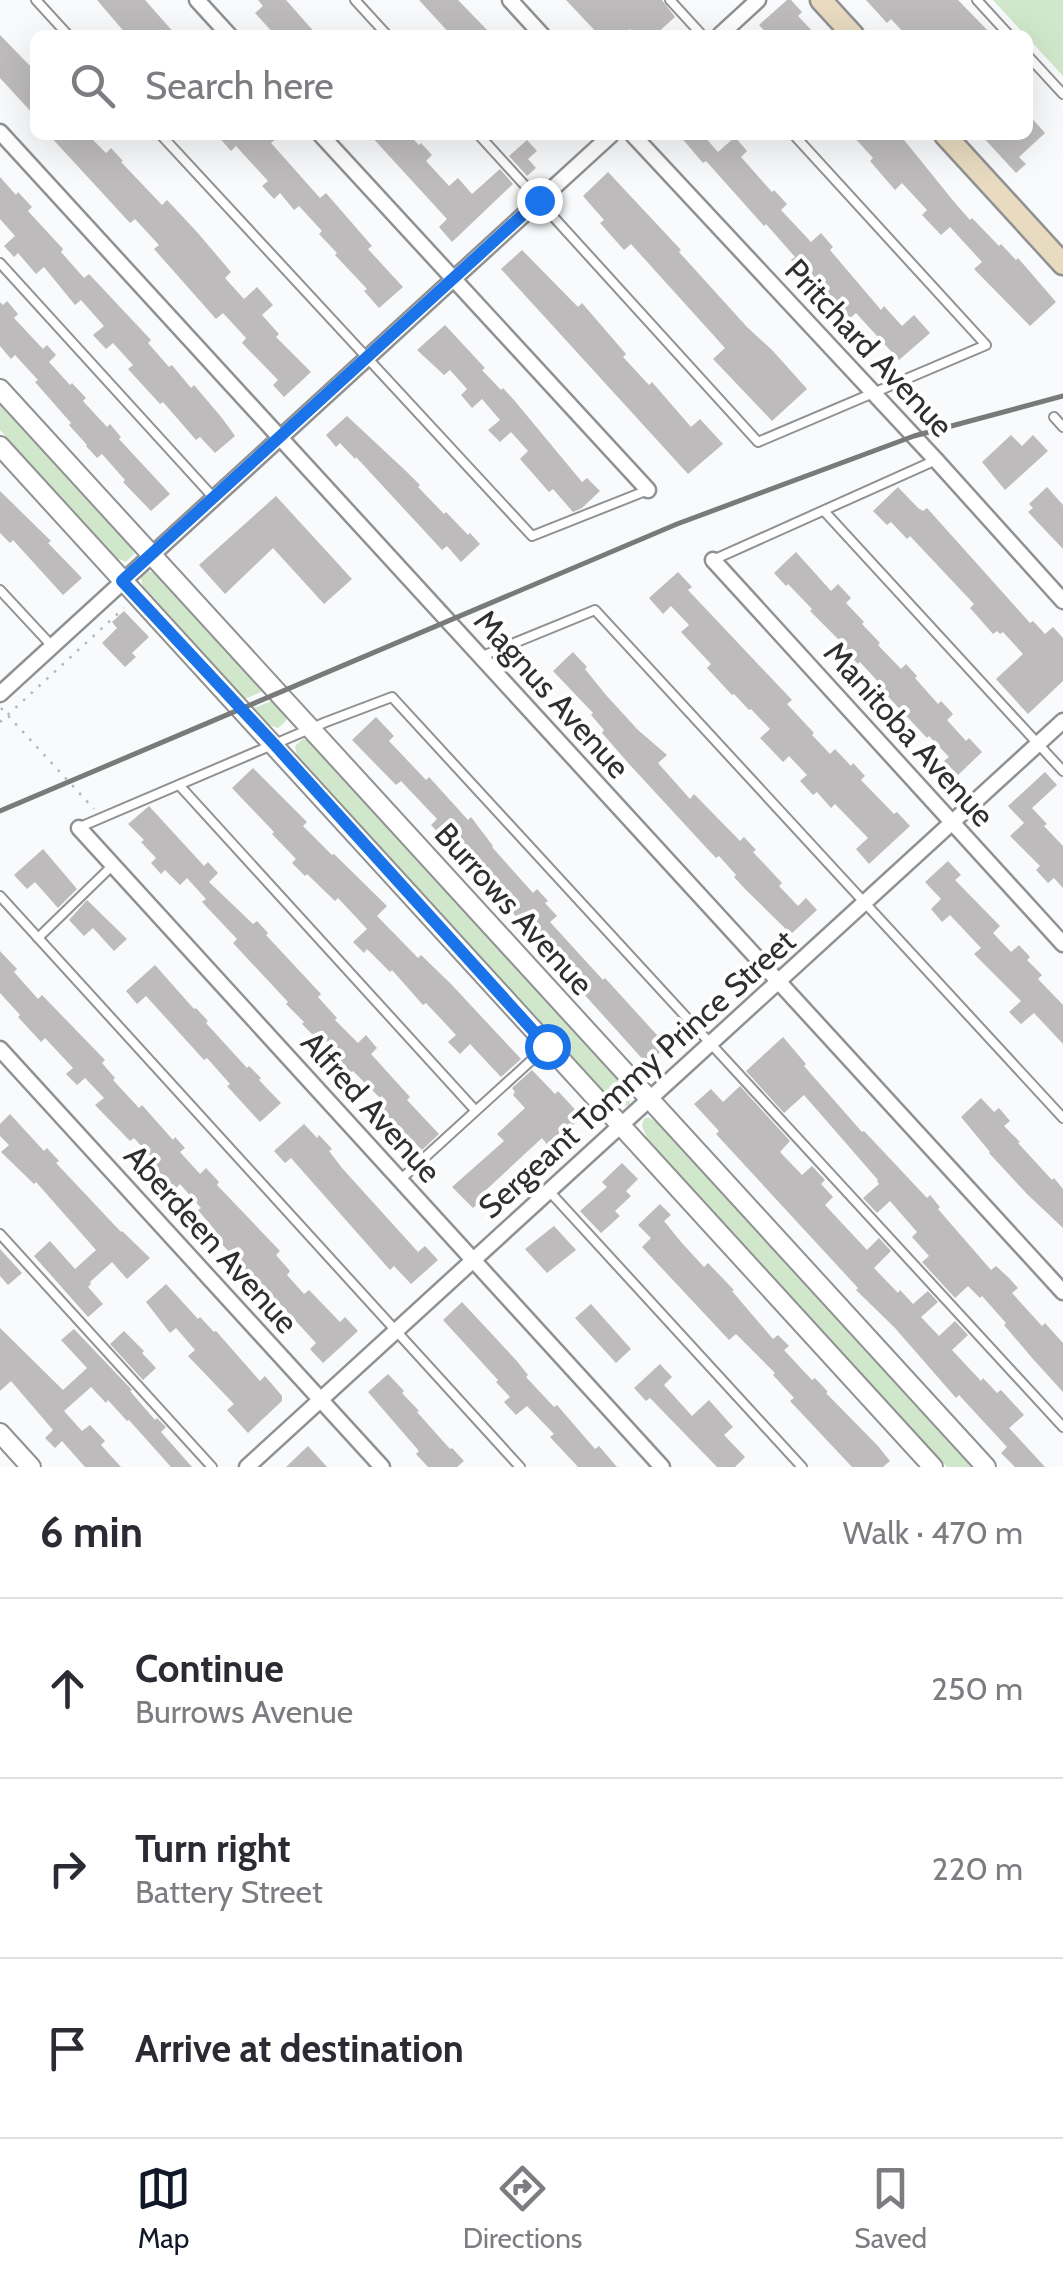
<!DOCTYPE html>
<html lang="en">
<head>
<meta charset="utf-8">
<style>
	:root { --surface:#fff; --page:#f7f7f7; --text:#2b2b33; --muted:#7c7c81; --line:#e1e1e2; --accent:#111827 }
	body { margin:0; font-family:Cabin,sans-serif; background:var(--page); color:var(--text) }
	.stop { position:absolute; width:30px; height:30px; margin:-22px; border:8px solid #1a73e8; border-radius:50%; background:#fff }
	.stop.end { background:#1a73e8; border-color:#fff; box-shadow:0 2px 10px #0008 }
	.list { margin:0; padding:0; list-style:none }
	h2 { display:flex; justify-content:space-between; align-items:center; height:130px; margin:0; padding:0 40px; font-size:42px }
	h2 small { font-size:32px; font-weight:400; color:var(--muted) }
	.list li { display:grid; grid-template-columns:65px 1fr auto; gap:30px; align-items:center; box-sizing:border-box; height:180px; padding:0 40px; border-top:2px solid var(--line) }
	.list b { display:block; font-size:38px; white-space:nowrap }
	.list p { margin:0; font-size:32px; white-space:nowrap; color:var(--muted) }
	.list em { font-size:32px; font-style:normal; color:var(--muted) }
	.icon { flex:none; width:55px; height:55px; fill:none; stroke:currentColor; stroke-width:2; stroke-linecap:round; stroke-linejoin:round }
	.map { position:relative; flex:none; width:1063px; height:1467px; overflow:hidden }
	.search { position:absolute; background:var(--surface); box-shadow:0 10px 40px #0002; left:30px; right:30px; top:30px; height:110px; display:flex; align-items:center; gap:25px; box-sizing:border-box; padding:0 35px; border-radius:15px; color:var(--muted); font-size:38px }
	.sheet { height:670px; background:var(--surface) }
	nav { display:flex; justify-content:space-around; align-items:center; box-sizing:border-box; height:140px; border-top:2px solid var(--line); background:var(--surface); font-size:28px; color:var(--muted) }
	nav a { display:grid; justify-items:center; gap:5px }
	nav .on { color:var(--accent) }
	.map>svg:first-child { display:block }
	.green { fill:#d0e7cb }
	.building { fill:#bdbbbb }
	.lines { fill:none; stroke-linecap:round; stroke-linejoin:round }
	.service-casing { stroke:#909192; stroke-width:12 }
	.minor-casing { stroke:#909192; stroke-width:19 }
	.tertiary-casing { stroke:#909192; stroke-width:22 }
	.secondary-casing { stroke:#909192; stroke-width:25 }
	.path { stroke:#b5b6b7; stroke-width:2.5; stroke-dasharray:2.5 8; stroke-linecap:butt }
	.service { stroke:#fff; stroke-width:8 }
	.minor { stroke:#fff; stroke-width:14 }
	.tertiary { stroke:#fff; stroke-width:18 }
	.secondary { stroke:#e8dbc0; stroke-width:20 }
	.rail { stroke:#797a7a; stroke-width:5 }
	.route { stroke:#1a73e8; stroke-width:12 }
	.labels { text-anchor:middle; stroke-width:8; stroke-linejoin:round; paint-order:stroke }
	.street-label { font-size:32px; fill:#2e2f2f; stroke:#fff }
</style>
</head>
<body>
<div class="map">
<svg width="1063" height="1467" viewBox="0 0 1063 1467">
	<rect width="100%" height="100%" fill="#f8fafb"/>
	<g class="green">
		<polygon points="993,0 1063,0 1063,76 1028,38 1028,35 1025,35"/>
		<polygon points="0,401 131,544 134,554 126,562 116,558 0,430"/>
		<polygon points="149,571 158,574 265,690 245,699 143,588 141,578"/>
		<polygon points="274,700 286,716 286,721 278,728 268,725 254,708"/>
		<polygon points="303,739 312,742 629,1090 632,1095 629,1105 620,1107 615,1103 297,755 295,746"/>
		<polygon points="648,1117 659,1123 973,1467 947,1467 648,1140 642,1126 644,1119"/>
	</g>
	<g class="building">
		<polygon points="97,0 145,0 176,35 127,35"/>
		<polygon points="258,0 286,0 317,35 275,35 255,13 263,6"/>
		<polygon points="419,0 458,0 492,35 451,35"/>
		<polygon points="566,0 662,0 675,17 655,35 636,35 630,29 623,35 599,35"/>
		<polygon points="787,0 791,0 802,12 798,16 816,35 768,35 759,25"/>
		<polygon points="866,0 958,0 992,35 906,35 891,19 887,23"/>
		<polygon points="0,35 35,71 35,116 0,78"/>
		<polygon points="1028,114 1045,133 1019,157 1026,164 1016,173 981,135 1028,135"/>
		<polygon points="49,135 88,135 106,153 111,148 123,161 121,162 162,205 167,200 197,232 231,272 225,278 244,299 257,287 273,305 262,315 279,334 276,337 311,372 284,397 273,385 278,380 242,343 246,338 223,313 216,319 154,249 159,245 135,219 130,223"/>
		<polygon points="217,135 280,135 271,143 320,198 326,193 372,246 368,249 403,287 379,308 364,291 367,289 335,255 337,253 319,234 322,231 299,206 294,210 280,193 274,199 262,186 268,181 236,146 231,151"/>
		<polygon points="370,135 409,135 419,145 421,143 432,155 426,161 449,186 458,178 472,194 500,169 513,184 452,242 439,227 447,219"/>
		<polygon points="679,135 703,135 718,152 735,137 747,151 741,157 772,192 774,190 787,204 781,210 811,242 821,233 833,247 830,250 881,310 884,306 902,326 914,315 930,333 899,360 856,313 847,321 834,306 837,304 807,271 803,274 791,260 795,257 766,224 764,226 706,161 703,163"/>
		<polygon points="852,135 900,135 955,203 970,220 972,218 999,246 1001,244 1016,260 1018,258 1056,302 1030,326 974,269 982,262 950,227 941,235 922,215 927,210 902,183 895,190 870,161 873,158"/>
		<polygon points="527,140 537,151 528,159 536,168 527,176 509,156"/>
		<polygon points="608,172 681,250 679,252 747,327 773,351 807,389 772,421 713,359 725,348 631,244 624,250 600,223 604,220 583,196"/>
		<polygon points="0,177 16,195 18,192 32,207 28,211 63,249 61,252 84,278 89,274 151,340 148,343 169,367 172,365 191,388 194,385 222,418 235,436 215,453 200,437 196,440 163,402 160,404 128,369 133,365 113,343 106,349 93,335 104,326 81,300 75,305 44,267 36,274 18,253 14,257 4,246 15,236 0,219"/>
		<polygon points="522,250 578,307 582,303 626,354 623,357 649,385 652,382 691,427 700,419 723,444 688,474 501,269"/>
		<polygon points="7,301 18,314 14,318 43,349 47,345 56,355 49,362 70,385 72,383 86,398 83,401 107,427 110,424 121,437 119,439 170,494 151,511 123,482 125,480 102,454 97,458 86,446 87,445 69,425 71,423 35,382 38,380 15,355 11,359 0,346 0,302 3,305"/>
		<polygon points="445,325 485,368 482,370 501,390 503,388 514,400 582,482 587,478 600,491 582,508 573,512 553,489 549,492 520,459 528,451 511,432 500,442 488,430 500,420 482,399 472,408 461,395 467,389 450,370 444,375 417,350"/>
		<polygon points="347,416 408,473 420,485 418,487 444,514 446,512 468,535 470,533 480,544 461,562 447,546 442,550 356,457 355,459 340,443 336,447 326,435"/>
		<polygon points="1011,435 1022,446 1033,435 1048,451 1005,490 982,462"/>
		<polygon points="898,487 918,508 923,511 927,508 1030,623 1033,621 1045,634 1053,627 1063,638 1063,681 1028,714 996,679 1023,654 1003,632 1000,634 997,631 993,634 970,608 974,604 910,536 907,539 891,522 887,525 873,511"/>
		<polygon points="1047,487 1063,505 1063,549 1028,512 1033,508 1029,504"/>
		<polygon points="0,491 51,541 48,543 82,578 63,595 13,540 10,543 0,533"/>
		<polygon points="276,496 352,579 324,604 273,548 225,594 199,565"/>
		<polygon points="796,552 831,591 838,584 851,598 846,603 864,622 862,624 880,643 878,645 901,669 906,664 917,676 915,678 938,704 941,701 953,714 947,720 966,741 969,738 982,752 958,775 944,761 949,757 929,736 927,738 880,688 882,686 860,662 858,664 844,650 847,648 810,611 812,609 788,584 786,586 774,573"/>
		<polygon points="678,572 692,587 688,590 792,700 787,704 814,733 812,735 830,754 835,749 851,766 853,763 865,776 861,780 894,814 897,812 910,826 869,864 856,849 868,838 835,804 831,808 817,792 813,795 800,781 807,775 789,756 783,762 760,738 770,729 751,709 749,710 734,694 732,695 707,668 711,664 681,632 689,625 671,606 663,614 649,598"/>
		<polygon points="124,611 149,637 132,653 136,657 125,667 102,643 117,628 112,622"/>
		<polygon points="573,652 587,667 585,669 606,695 638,730 667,755 658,763 690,799 694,794 740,841 744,837 756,850 753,852 782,883 779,886 798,906 806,898 817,910 791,934 745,889 734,877 736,875 719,856 716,858 701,842 630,765 602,733 604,730 591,715 593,713 553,671"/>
		<polygon points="376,717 394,736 389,741 426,780 429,777 468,820 471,817 493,846 492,847 533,893 537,889 548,901 545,903 557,916 550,922 603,980 605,978 667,1046 647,1064 564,972 566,970 512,912 513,911 431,825 437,819 401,781 396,785 352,740"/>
		<polygon points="253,768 307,822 303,826 332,855 334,854 387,906 377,916 418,958 421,955 451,984 521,1059 501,1077 470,1044 460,1054 448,1042 456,1035 426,1003 423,1005 392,970 390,972 367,949 364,953 353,942 367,929 338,898 335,901 307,874 305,876 292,863 296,859 272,834 274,832 232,788"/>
		<polygon points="1045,772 1057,785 1032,808 1047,824 1044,826 1063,846 1063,888 1054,878 1048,883 1036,870 1040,866 1010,836 1024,823 1008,806"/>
		<polygon points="149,806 204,866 208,862 218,873 209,882 253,924 257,921 268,933 266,935 321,994 318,997 337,1018 335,1020 358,1043 366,1035 377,1048 371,1054 410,1097 407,1100 439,1134 422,1150 404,1132 401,1134 388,1121 390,1119 375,1105 381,1099 353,1071 348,1076 336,1063 342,1057 320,1034 316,1038 302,1024 304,1022 286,1004 288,1002 233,943 237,939 202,902 206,899 187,878 180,885 165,870 161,874 151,863 156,858 141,842 144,840 128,824"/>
		<polygon points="43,849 77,889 58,908 35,882 27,889 14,875"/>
		<polygon points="948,861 961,875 955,880 1000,926 993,933 1011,952 1019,945 1030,957 1027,960 1042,975 1038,979 1063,1005 1063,1044 1034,1013 1021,1024 1009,1012 1021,1001 974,954 981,948 950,915 942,922 931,909 941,899 925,882"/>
		<polygon points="87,900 127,939 114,951 93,928 84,936 69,920"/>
		<polygon points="0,951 17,969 14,972 38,999 42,995 105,1060 102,1063 115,1078 113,1080 139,1108 142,1105 173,1140 175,1137 185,1148 180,1152 200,1174 206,1168 219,1182 217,1185 280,1251 276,1255 290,1271 287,1275 304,1294 309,1290 340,1322 345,1317 358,1331 323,1363 310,1349 316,1343 268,1291 266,1293 212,1233 215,1230 198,1210 201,1208 180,1184 175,1189 149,1161 152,1158 134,1138 130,1141 95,1105 104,1098 85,1078 77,1085 66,1074 73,1068 45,1038 41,1042 18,1017 20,1015 0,993"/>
		<polygon points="155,965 194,1009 196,1008 208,1021 206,1023 247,1068 249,1066 261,1078 259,1080 281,1103 260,1122 227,1086 230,1084 207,1058 204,1060 146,996 137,1004 126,991"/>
		<polygon points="783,1037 806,1064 804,1066 862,1132 864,1131 927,1198 930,1195 940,1207 938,1209 991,1270 996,1266 1009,1278 1018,1288 1012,1293 1042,1326 1045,1323 1063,1343 1063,1392 1033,1359 1004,1325 1006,1323 982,1296 980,1298 968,1286 955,1298 922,1262 929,1256 912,1237 917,1232 890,1201 877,1213 863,1198 879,1184 877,1181 878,1180 804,1095 784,1113 746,1071"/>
		<polygon points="532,1070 555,1094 558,1091 582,1117 549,1147 542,1138 486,1190 489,1192 473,1208 452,1187 504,1141 497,1134 525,1108 513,1095 515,1092 512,1088"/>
		<polygon points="740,1086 790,1141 780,1152 802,1175 812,1166 825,1180 821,1184 833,1197 825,1205 867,1250 879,1238 891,1251 874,1268 898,1293 900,1290 913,1304 928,1291 938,1302 921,1317 939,1336 955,1321 968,1335 952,1350 981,1381 983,1378 997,1393 1001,1390 1024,1415 1009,1428 1045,1467 1015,1467 1001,1453 1007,1447 959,1395 956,1398 895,1328 856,1290 858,1288 716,1134 719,1131 694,1104 711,1089 723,1102"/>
		<polygon points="981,1098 994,1112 999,1108 1010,1121 1004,1126 1020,1142 1018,1143 1052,1180 1054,1178 1063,1189 1063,1228 1027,1194 989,1153 990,1152 961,1117"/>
		<polygon points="10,1114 44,1151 47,1148 59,1161 56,1163 121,1232 122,1231 150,1258 127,1279 112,1262 90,1282 91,1284 88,1287 103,1304 88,1317 34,1256 50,1241 75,1269 96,1250 36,1182 34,1184 1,1152 9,1145 0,1136 0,1124"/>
		<polygon points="304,1124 317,1138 319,1135 332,1149 329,1151 342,1168 418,1252 425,1246 438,1260 411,1284 394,1266 390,1270 291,1158 285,1163 274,1151"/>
		<polygon points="622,1163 638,1179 626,1191 631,1196 615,1211 620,1216 601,1233 580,1211 607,1187 602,1182"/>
		<polygon points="660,1204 671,1215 664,1221 681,1242 704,1267 708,1263 734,1290 732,1291 773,1339 778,1335 789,1346 784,1350 812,1380 815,1378 828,1392 826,1393 878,1446 890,1461 883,1467 852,1467 790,1401 794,1398 773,1375 775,1373 736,1334 729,1340 642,1247 651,1238 638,1225"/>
		<polygon points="554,1226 576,1250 547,1273 525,1249"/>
		<polygon points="0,1249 22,1273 8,1285 0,1276"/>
		<polygon points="166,1284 198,1319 200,1317 214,1332 216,1331 260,1381 265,1376 282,1396 282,1401 248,1433 227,1410 234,1404 188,1356 195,1350 176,1328 170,1333 146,1302"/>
		<polygon points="462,1302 516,1360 528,1375 526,1377 554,1407 557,1405 595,1449 599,1446 617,1467 578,1467 550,1437 554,1434 527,1406 516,1415 504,1402 510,1397 496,1382 498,1380 443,1320"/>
		<polygon points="591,1304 631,1349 616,1363 575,1318"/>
		<polygon points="0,1328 63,1390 87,1368 61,1340 74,1329 132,1390 130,1391 155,1420 157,1418 166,1427 161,1432 192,1467 171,1467 129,1420 127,1421 108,1400 106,1403 91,1387 64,1411 82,1431 90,1425 105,1441 101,1445 121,1467 85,1467 62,1441 55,1448 45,1438 53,1430 11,1381 0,1391"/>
		<polygon points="124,1331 144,1351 142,1353 156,1368 143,1380 110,1344"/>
		<polygon points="660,1364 672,1377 664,1385 692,1416 709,1400 733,1427 724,1435 745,1457 735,1467 717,1467 650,1398 646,1401 634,1388"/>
		<polygon points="388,1374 404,1391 402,1393 419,1411 417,1412 450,1449 452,1448 464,1461 457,1467 428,1467 416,1454 419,1451 368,1392"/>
		<polygon points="308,1446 327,1467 286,1467"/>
	</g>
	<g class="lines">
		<defs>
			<g id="service">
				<polyline points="36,0 68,35"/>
				<polyline points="355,0 387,35"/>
				<polyline points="670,0 702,35"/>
				<polyline points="977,0 1009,35"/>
				<polyline points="1028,56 1063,94"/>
				<polyline points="161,135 532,536 648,490"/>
				<polyline points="479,135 758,442 986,345 794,135"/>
				<polyline points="0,263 213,497"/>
				<polyline points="1054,417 1063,427"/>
				<polyline points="824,511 1063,771"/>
				<polyline points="713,560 936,460"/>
				<polyline points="0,590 52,646"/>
				<polyline points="480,657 595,610 1063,1118"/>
				<polyline points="179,785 475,1110"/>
				<polyline points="80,827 326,722 392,697 1063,1427"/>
				<polyline points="0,896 520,1467"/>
				<polyline points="38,938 113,865"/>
				<polyline points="400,1180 547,1046"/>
				<polyline points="549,1191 802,1467"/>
				<polyline points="0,1234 212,1467"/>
			</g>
			<g id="minor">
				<polyline points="197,0 229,35"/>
				<polyline points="510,0 542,35"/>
				<polyline points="720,35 758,0"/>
				<polyline points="0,132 1063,1292"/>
				<polyline points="321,135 648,490"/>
				<polyline points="633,135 936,460 1063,601"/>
				<polyline points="713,560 1063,944"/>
				<polyline points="0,694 611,135"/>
				<polyline points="79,828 662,1467"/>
				<polyline points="0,1049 382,1467"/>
				<polyline points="247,1467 1063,721"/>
			</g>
			<g id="tertiary">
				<polyline points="0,389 986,1467"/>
				<polyline points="0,446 933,1467"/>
				<polyline points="0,1433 31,1467"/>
			</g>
			<g id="secondary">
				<polyline points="821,0 853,35"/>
				<polyline points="945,135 1063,264"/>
			</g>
		</defs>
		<use href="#service" class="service-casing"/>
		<use href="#minor" class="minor-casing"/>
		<use href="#tertiary" class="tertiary-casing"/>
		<use href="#secondary" class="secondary-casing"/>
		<g class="path">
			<polyline points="1,708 94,809"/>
			<polyline points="0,722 124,608"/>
		</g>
		<use href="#service" class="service"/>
		<use href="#minor" class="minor"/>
		<use href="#tertiary" class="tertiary"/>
		<use href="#secondary" class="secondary"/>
		<polyline class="rail" points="0,811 677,524 914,436 1063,396"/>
	</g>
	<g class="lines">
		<polyline class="route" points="539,200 122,581 274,744 547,1046"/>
	</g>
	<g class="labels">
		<g class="street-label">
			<text transform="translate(869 348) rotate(47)" y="11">Pritchard Avenue</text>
			<text transform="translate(552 694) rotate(48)" y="11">Magnus Avenue</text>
			<text transform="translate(909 734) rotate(48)" y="11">Manitoba Avenue</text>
			<text transform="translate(514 909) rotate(48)" y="11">Burrows Avenue</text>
			<text transform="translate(637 1074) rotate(-42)" y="11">Sergeant Tommy Prince Street</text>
			<text transform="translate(371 1107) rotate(48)" y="11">Alfred Avenue</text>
			<text transform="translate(211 1239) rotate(48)" y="11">Aberdeen Avenue</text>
		</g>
	</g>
</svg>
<div class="stop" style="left:547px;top:1046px"></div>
<div class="stop end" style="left:539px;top:200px"></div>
<div class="search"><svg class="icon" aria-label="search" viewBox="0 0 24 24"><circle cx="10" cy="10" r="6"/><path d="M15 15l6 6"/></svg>Search here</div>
</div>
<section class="sheet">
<h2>6 min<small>Walk · 470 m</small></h2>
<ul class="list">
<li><svg class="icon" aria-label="ahead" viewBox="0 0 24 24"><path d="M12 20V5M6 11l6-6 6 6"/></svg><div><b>Continue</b><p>Burrows Avenue</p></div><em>250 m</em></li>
<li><svg class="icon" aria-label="right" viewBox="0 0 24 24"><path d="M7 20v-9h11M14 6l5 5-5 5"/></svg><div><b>Turn right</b><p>Battery Street</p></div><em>220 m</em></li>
<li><svg class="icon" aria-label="arrive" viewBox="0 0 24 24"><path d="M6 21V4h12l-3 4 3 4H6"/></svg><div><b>Arrive at destination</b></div></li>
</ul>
</section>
<nav>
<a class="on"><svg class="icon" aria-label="map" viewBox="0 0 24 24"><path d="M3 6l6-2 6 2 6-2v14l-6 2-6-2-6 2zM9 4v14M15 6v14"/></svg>Map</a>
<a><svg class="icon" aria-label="directions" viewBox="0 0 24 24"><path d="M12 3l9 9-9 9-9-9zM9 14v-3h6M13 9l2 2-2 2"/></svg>Directions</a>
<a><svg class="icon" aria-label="saved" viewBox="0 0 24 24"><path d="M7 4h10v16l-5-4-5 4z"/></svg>Saved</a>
</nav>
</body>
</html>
